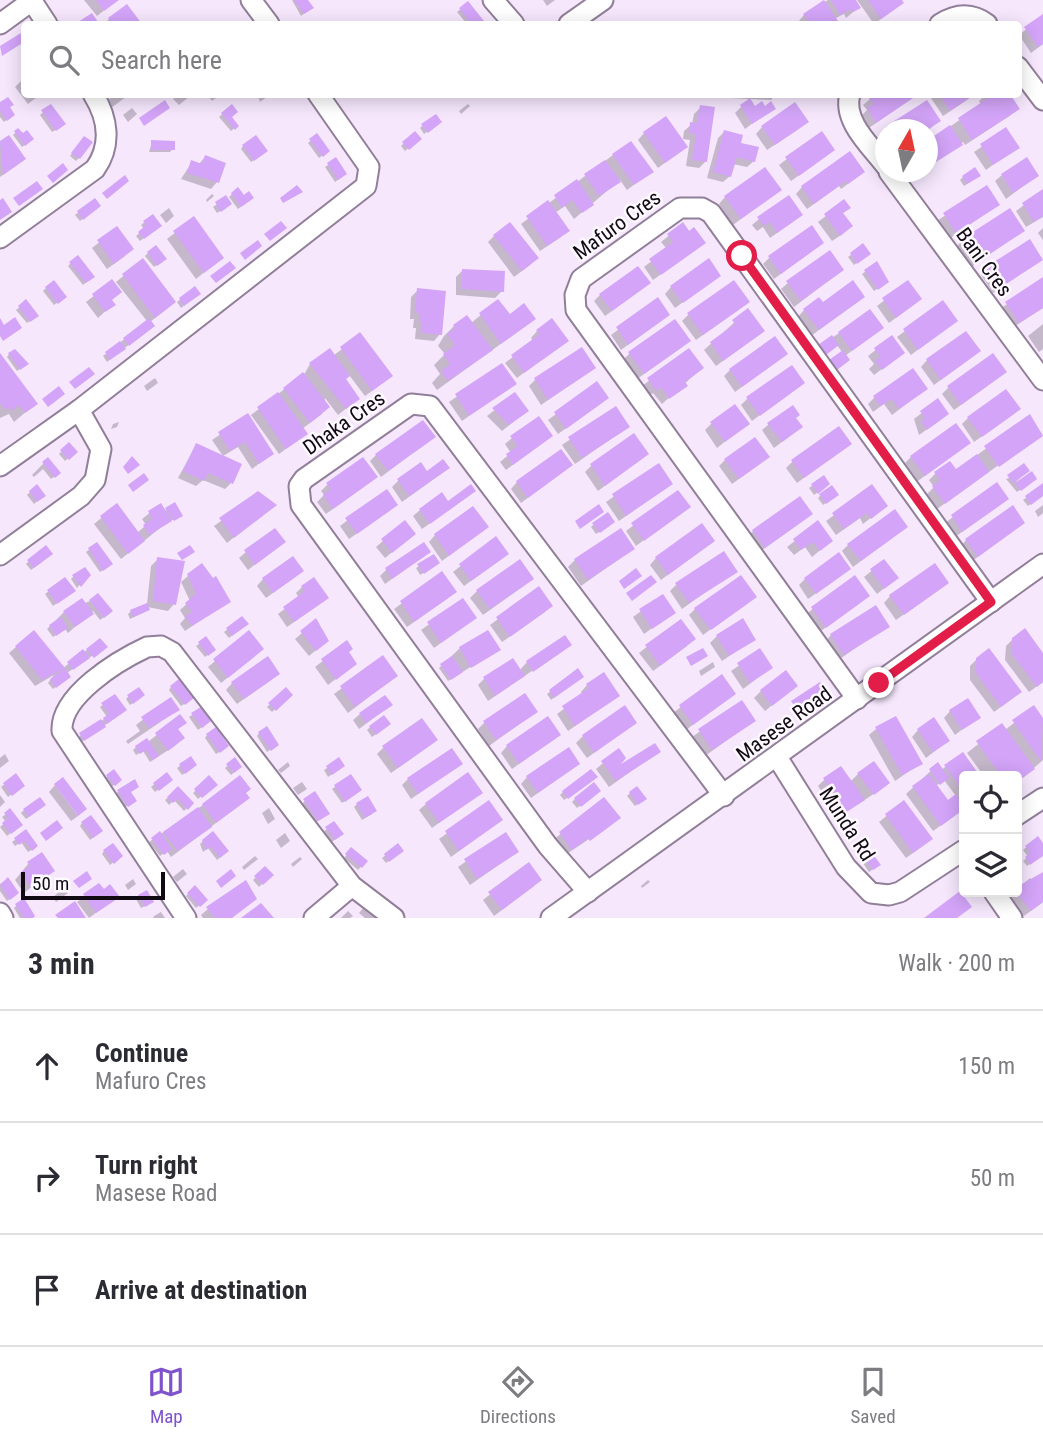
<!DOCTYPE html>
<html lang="en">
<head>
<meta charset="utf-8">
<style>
	:root { --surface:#fff; --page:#f2f2f3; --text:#2b2b33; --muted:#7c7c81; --line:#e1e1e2; --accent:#7e53cc }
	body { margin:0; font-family:"Roboto Condensed",sans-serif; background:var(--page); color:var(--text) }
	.controls { position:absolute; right:21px; bottom:21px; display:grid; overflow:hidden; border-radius:7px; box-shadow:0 4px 18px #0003 }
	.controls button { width:63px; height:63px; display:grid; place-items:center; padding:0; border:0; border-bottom:2px solid var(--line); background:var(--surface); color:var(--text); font:35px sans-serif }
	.compass { position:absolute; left:875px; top:119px; width:63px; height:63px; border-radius:50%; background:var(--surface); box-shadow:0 4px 18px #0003; rotate:9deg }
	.scale { position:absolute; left:21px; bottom:18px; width:144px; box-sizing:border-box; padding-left:7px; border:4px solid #110a13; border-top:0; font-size:19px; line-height:24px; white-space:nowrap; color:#110a13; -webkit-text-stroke:5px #fdf9ff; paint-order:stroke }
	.stop { position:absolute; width:21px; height:21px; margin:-16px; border:5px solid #e11d48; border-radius:50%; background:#fff }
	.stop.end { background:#e11d48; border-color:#fff; box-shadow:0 2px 7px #0008 }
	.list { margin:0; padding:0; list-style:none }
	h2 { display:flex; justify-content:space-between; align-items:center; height:91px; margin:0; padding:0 28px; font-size:30px }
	h2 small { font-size:23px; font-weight:400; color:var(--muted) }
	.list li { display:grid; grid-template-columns:46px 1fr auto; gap:21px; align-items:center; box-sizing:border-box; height:112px; padding:0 28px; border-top:2px solid var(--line) }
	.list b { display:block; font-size:26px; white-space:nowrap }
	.list p { margin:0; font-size:23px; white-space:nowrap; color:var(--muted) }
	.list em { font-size:23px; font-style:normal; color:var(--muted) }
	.icon { flex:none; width:38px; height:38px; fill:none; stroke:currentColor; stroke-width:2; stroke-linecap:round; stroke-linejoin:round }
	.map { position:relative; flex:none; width:1043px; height:918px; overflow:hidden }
	.search { position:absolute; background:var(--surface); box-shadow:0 4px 18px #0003; left:21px; right:21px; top:21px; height:77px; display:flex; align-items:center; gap:18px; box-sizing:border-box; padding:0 24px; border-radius:7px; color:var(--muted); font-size:26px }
	.sheet { height:427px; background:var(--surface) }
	nav { display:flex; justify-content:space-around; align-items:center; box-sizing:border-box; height:98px; border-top:2px solid var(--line); background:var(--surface); font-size:19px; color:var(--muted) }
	nav a { display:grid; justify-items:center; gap:4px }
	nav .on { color:var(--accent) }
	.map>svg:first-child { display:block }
	.shadow { fill:#0003; fill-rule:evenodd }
	.building { fill:#d3a4f8 }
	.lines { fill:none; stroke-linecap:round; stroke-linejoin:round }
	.minor-casing { stroke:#917f99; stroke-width:23 }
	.minor { stroke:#fff; stroke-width:19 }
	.route { stroke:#e11d48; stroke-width:9 }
	.labels { text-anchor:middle; stroke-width:5; stroke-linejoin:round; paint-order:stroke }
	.street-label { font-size:21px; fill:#110a13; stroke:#fdf9ff }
</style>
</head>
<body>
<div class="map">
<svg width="1043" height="918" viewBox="0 0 1043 918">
	<rect width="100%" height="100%" fill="#f6e7fd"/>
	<g class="shadow">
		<polygon points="84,0 117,0 97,16"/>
		<polygon points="292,0 306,0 309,10 301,16"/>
		<polygon points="543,0 555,0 547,6"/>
		<polygon points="828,0 854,0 858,8 846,18 844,14 834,19 838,24 800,24 798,22 804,15"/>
		<polygon points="857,0 899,0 895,9 874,24"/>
		<polygon points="468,3 482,21 478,24 467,24 457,12"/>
		<polygon points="127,7 139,24 104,24 109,19"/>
		<polygon points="1043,16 1043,44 1031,53 1019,35"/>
		<polygon points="24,78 24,94 41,94 28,104 15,87"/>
		<polygon points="114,94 130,94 111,108 107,102"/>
		<polygon points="178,94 189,94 190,96 179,105 173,99"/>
		<polygon points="207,94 221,94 212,101"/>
		<polygon points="257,94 271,94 260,102"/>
		<polygon points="731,94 776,94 771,100 731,98"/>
		<polygon points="918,94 869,128 861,116 867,110 863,105 870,99"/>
		<polygon points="934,94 976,94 943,116 931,98"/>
		<polygon points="986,94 1011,115 965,145 963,142 929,167 928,142 981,105 979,101"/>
		<polygon points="468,104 470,106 461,114 459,111"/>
		<polygon points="0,105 13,115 4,122 0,117"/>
		<polygon points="50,106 61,127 52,132 40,115"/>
		<polygon points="231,106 230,117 237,126 231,131 219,117"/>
		<polygon points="701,107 705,162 699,168 686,166 690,140 683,139 684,131 692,124 694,114"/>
		<polygon points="741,107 754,108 773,108 745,129 735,113"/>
		<polygon points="132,108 137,114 128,122 123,115"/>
		<polygon points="939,121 928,130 886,130 886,143 880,135 886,128"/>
		<polygon points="423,125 437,125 424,134 420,128"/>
		<polygon points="762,127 800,128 767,150 756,134"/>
		<polygon points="18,130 29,142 22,147 13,135"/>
		<polygon points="1006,130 1017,147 986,170 974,152"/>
		<polygon points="724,132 754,161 747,167 733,164 730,176 723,182 707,178 718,138"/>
		<polygon points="415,133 419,139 405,151 401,146"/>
		<polygon points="644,133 686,147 658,168 638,140"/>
		<polygon points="821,133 826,156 791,181 779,165"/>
		<polygon points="317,136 328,151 319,158 308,143"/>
		<polygon points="8,137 17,165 0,177 0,143"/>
		<polygon points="81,141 79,158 76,161 70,156"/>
		<polygon points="152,142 173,149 170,152 149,152"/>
		<polygon points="243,146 263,154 251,162 241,149"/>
		<polygon points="613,155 651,172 627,190 620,180 574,219 565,206 555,213 561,237 540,251 521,224"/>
		<polygon points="205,157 223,164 217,182 211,189 181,179 192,162 199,164"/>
		<polygon points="335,160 342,177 335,182 325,167"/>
		<polygon points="1002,175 1037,176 1006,199 995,181"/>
		<polygon points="963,177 976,178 964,186 960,180"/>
		<polygon points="856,178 841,189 839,186 807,209 796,194 802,187"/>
		<polygon points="987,187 998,205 949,239 937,221"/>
		<polygon points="779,190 733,225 719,204 725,197"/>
		<polygon points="1043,191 1043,217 1026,227 1016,211"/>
		<polygon points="212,194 214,196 207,202 206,200"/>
		<polygon points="232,194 249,201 238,209 229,197"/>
		<polygon points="226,198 227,207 217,213 213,207"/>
		<polygon points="94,200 96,208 80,221 75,215"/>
		<polygon points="844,202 848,208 842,214 844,233 832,241 818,222"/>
		<polygon points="169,208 174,216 166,223 160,215"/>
		<polygon points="152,216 157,228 140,241 136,236 144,229 141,225"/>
		<polygon points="193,219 222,258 196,279 167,239"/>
		<polygon points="759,219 794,221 770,238 763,227 757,231 752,225"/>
		<polygon points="682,225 704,243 653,280 644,267 667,249 661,242"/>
		<polygon points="1043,228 1043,240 1038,233"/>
		<polygon points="116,229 125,256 107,269 92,248"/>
		<polygon points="1023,231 970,268 956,247 963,240"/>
		<polygon points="494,236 530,265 514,277 488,242"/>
		<polygon points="822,243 774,279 763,264 769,258"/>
		<polygon points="863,246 866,256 854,265 848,257"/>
		<polygon points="148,253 162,261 154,267 145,256"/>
		<polygon points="1041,259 993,293 981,275 987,268"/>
		<polygon points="143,260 168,308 150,322 150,328 107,362 103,356 147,321 116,282"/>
		<polygon points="71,263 90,279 83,285 68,266"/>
		<polygon points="877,263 884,284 874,291 862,274"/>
		<polygon points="463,270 502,291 495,298 456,295 456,277"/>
		<polygon points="842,270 794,307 781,289 788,283"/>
		<polygon points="719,276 675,308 665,294 671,287"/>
		<polygon points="1043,279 1043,308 1012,328 1000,309"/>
		<polygon points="112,282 110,301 113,304 98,318 86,302"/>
		<polygon points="908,282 913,305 889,323 877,306"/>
		<polygon points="46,288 61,300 54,305 43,291"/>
		<polygon points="195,288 196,296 181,308 177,302"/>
		<polygon points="642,289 605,316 594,301 600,295"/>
		<polygon points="418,290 440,334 434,341 415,339 416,328 413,328 414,319 410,319 411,297"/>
		<polygon points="863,297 811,336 798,317 804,310 822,304"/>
		<polygon points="658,300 668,315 621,350 611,335"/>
		<polygon points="498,301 509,316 527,325 437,390 432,383 440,374 434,365 445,354 438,346 444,336 454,326 471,323"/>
		<polygon points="26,302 34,318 27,323 16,310"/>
		<polygon points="942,303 955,321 911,355 897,337"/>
		<polygon points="741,308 696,340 682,321 689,314"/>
		<polygon points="748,310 756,337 716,366 704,350"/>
		<polygon points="1043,324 1043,349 1039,352 1028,336"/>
		<polygon points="882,328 845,356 845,363 833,372 827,364 842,352 837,345 822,357 816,349 839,333"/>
		<polygon points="537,331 566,341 517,378 505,363 533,341 531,338"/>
		<polygon points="360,335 384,382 365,396 349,375 344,380 358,399 338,415 325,398 322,414 302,429 306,434 279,454 251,415 305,373 310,364 333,356"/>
		<polygon points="891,338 903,353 874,375 869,369 874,364 868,356"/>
		<polygon points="682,347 637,379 623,360 630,353"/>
		<polygon points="689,351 702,368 662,404 653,393 649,396 642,386"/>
		<polygon points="979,351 934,385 921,367 927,360"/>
		<polygon points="9,354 24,366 17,371 7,357"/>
		<polygon points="786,354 735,392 724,376 730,370"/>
		<polygon points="0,356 35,404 14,422 9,414 0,418"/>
		<polygon points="502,365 514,384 462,421 449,402"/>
		<polygon points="594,368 541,405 529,386 535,380"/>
		<polygon points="155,378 158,383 147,391 144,386"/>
		<polygon points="998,378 954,410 942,394 949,387"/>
		<polygon points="803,383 752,421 741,405 748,398"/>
		<polygon points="596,384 600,404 558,434 548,420"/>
		<polygon points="926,389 892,415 884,404 873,412 868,404 874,398"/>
		<polygon points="515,394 527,411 502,431 487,416"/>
		<polygon points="937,401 940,420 919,435 914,419"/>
		<polygon points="615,408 628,427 575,464 562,445"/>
		<polygon points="1012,415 974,442 962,424 968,418"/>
		<polygon points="247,416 271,454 252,469 238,447 223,456 212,440"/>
		<polygon points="1029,416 1042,434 937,509 927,494 934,487 929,480 935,474 956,471"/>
		<polygon points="794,418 794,433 774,448 762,430 769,424"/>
		<polygon points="119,422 117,427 111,429 113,424"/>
		<polygon points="711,424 747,424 717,448 705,430"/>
		<polygon points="551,436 506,470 500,462 511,453 505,444 512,438"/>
		<polygon points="434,437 381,477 370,461 376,455"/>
		<polygon points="969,443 918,481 905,463 911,457"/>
		<polygon points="69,444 75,452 65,461 59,454"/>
		<polygon points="850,444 797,483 786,468 792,462"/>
		<polygon points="196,445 231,483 225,489 203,480 196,486 178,478"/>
		<polygon points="647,454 598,491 585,472 591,466"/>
		<polygon points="48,459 59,473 51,479 43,469 34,477 32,475"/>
		<polygon points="725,460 761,463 732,484 719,466"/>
		<polygon points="571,465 521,503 511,489 517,482"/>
		<polygon points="659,465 671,484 619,521 606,502"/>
		<polygon points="1027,471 1016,482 1032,481 1017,492 1006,479"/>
		<polygon points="427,473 441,474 402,502 392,487 398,481"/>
		<polygon points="823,477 825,487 814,495 809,488"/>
		<polygon points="369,483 326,514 317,502 324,495 321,491 328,484"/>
		<polygon points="996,485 1000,505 955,537 945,523"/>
		<polygon points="1043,486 1043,495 1028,506 1023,500"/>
		<polygon points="872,487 886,506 863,524 860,518 836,535 826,521"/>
		<polygon points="386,491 389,511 349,539 340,526"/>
		<polygon points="30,492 41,498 34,504 27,495"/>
		<polygon points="677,492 688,507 636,546 626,531"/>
		<polygon points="258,494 274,505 227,543 214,526"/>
		<polygon points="820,496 834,497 823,505 818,498"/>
		<polygon points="467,497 422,529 413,516 420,510"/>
		<polygon points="160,505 164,512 167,509 178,518 169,521 121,559 94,524 116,506 137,533 146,525 142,519"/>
		<polygon points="1043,505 1043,513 1038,517 1035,511"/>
		<polygon points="804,520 758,553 747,538 753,531"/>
		<polygon points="404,523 407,540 385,558 376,547"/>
		<polygon points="818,523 831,541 812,557 805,547 794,555 787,547"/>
		<polygon points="1023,523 971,562 960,547 966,540"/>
		<polygon points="594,524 610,525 596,534 591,527"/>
		<polygon points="487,527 442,561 429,542 435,535"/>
		<polygon points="906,527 853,567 842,551 848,545"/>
		<polygon points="495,539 500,560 464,586 453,572"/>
		<polygon points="713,541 661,580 650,565 656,558"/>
		<polygon points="284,542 248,570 239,558 246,552"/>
		<polygon points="97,544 108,567 100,572 86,552"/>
		<polygon points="633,549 581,586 568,567 575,560"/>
		<polygon points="429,552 385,584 380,576 386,570"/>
		<polygon points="48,557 31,570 26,564 29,561"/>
		<polygon points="158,559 174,604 168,611 147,607 145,612 130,619 128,614 131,611 147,604 151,566"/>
		<polygon points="884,561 897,578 877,594 864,577"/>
		<polygon points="419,566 435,566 420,575 416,568"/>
		<polygon points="735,571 682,609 670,591 676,585"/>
		<polygon points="442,574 448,598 407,627 394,609"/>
		<polygon points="88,575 77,588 71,579 74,576"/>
		<polygon points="842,575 808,599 799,585 805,579"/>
		<polygon points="188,576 229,601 185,631 180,624 185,618 180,610 190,601 181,582"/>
		<polygon points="295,577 266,598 257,586 263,579"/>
		<polygon points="854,577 861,602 818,633 805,615"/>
		<polygon points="65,579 71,593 53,606 45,594"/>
		<polygon points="525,585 483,615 470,598 477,591"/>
		<polygon points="302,587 320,604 287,627 278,614 299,598 296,593"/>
		<polygon points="539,589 545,612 502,642 490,625"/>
		<polygon points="940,589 896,620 884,603 890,596"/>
		<polygon points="662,596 673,613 644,634 633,617"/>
		<polygon points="754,597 703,635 689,615 695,609"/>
		<polygon points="463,600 475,618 434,648 421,630"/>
		<polygon points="90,601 108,614 100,620 93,611 68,633 65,629 53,637 47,629 64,612"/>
		<polygon points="242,618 244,626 229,638 224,632"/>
		<polygon points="316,621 320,647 309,656 295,639"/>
		<polygon points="680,621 687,646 653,671 639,653"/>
		<polygon points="887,626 837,661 825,642 831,635"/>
		<polygon points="249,633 255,656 221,683 208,667"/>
		<polygon points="717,636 754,639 722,661 710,643"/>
		<polygon points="206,639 211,652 205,657 196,646"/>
		<polygon points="1013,639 1043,656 1043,682 1029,692 1005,660 1006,646"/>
		<polygon points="100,640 105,647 67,673 66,679 53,689 48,683 54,675 35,686 9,653 16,647 63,668"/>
		<polygon points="346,643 347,653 355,664 328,685 315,667"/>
		<polygon points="570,645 488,701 478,685 484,679 519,671 527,662"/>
		<polygon points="460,648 498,650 448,681 439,668"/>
		<polygon points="760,651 771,668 743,689 731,671"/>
		<polygon points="382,658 396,676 348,713 334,694"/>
		<polygon points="977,659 1013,698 994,712 970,680 970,666"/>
		<polygon points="713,662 715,667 701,676 699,671"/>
		<polygon points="578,671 579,679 551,700 547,694"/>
		<polygon points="721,677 734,694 686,730 673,713"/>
		<polygon points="271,680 237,704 226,690 232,683"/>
		<polygon points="587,685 617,696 568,731 557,714 583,695 581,692"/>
		<polygon points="796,686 765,711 754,698 761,691"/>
		<polygon points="171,687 189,701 181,706 169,690"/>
		<polygon points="286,689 291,694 272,712 267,707"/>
		<polygon points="128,697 140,698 130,705 126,699"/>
		<polygon points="170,699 178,710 128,744 126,741 140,731 136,725"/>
		<polygon points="741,702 754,721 705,756 692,737"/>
		<polygon points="103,705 122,713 81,742 78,738 81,735 107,717 100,707"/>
		<polygon points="391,705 359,729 353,720 360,714"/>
		<polygon points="1033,708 1043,721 1043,760 1017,783 1017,776 984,776 967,753 1001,726 1005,730"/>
		<polygon points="200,709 206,724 198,730 189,717"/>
		<polygon points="950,711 978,717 955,735 944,718"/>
		<polygon points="536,712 489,746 478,729 484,723"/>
		<polygon points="180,716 185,723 177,730 176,745 150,762 143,751 136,755 133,750 136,747 148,742"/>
		<polygon points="635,723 587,758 576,743 583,736"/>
		<polygon points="370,727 386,727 372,737 367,730"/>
		<polygon points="876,729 921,763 895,781 869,735"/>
		<polygon points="918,730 948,741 926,758 912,737"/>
		<polygon points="259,733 274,747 267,752 257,736"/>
		<polygon points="207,735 224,749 216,754 205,738"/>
		<polygon points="559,735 512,769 501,753 507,746"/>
		<polygon points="429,746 391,773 377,754 383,748"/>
		<polygon points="619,750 614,769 658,752 609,787 596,769"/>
		<polygon points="5,754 9,761 0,768 0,758"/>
		<path d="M 962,755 L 978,776 L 964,776 L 964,809 L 933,831 L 906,794 L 937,765 L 941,770 ZM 944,780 L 956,796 L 948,802 L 936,786 Z"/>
		<polygon points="191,758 192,768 182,775 177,768"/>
		<polygon points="234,760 237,770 231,775 225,768"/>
		<polygon points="339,760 340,769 328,777 324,770"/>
		<polygon points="288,762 290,766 281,773 278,770"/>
		<polygon points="461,764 411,799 402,785 408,779"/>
		<polygon points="578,764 531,798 521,784 527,777"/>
		<polygon points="166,774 168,782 155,792 151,787"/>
		<polygon points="858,774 881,789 839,817 818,786 825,779 850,782"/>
		<polygon points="15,776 20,788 8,797 1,787"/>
		<polygon points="107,776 117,783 111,787 105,779"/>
		<polygon points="350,776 357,793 342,803 332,789"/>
		<polygon points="209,778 215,785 198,799 193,793"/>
		<polygon points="593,780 564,800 560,795 563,792"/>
		<polygon points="302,782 307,789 298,795 293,788"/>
		<polygon points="55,785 78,816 71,821 49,792"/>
		<polygon points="178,788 192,803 184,811 174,800 169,805 165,800"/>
		<polygon points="118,792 130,792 132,803 124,808 115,794"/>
		<polygon points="244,793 241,804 171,857 167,851 160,856 149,842 203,805"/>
		<polygon points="596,793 577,808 572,802 575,799"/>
		<polygon points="630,793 642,801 635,806 627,796"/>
		<polygon points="0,795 5,802 0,807"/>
		<polygon points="476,796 432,828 419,810 426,804"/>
		<polygon points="604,800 612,824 565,855 553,840"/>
		<polygon points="305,801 325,816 315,823 302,804"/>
		<polygon points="904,802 924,845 906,858 879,822"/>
		<polygon points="489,803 501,820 451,857 439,839"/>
		<polygon points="357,804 372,814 362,820 354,807"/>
		<polygon points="41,808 26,819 21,813 24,810"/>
		<polygon points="269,808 275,819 268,824 262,813"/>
		<polygon points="10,811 21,825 7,836 0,827 6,822 2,817"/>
		<polygon points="82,823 98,834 90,840 80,826"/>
		<polygon points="327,829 339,836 332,842 324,831"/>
		<polygon points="26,832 33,849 28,852 21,842 15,846 12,842"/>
		<polygon points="285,833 290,841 281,848 276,840"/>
		<polygon points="505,834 517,852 470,885 458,867"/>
		<polygon points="1037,838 1043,846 1043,854 1027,866 1023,861 1028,857 1023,850"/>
		<polygon points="203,841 227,851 217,860 208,848 203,852 200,844"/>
		<polygon points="854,844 876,867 869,872 852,847"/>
		<polygon points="398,845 399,853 386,863 382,858"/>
		<polygon points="352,849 366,861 358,870 344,858"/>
		<polygon points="104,851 121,856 110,865 102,854"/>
		<polygon points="41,854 53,870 24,893 15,880 28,864"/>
		<polygon points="255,856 258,859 244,870 242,867"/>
		<polygon points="300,857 302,859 293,867 291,864"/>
		<polygon points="528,864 534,886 494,916 483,900"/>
		<polygon points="265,868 271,875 259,887 253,880"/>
		<polygon points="183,869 187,874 177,882 173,877"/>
		<polygon points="1043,874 1043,902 1024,916 1008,897 1030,878 1033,882"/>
		<polygon points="8,879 14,896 7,901 0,891 0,884"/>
		<polygon points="133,879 136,884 128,890 125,885"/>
		<polygon points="648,880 650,882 642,888 641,886"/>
		<polygon points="99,885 103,891 117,897 89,918 77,902"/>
		<polygon points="64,888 68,893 56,902 53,897"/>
		<polygon points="195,888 205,900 196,908 186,896"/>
		<polygon points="146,892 149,904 141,908 136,899"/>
		<polygon points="17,905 31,918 20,918 14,908"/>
		<polygon points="364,907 376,918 365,918 359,913"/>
		<polygon points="208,909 232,918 203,918 201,915"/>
		<polygon points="348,911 353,916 350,918 341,918"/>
		<polygon points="161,912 165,918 153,918 154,916"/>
	</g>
	<g class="building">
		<polygon points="96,0 119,0 104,11"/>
		<polygon points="294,0 308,0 314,8 304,14"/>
		<polygon points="824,0 840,24 810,24 803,14"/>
		<polygon points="831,0 856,0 861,8 853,12 851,9 840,15"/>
		<polygon points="868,0 902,0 904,3 881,19"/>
		<polygon points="468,1 484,21 480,24 466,24 470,22 459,8"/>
		<polygon points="127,4 142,24 113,24 108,18"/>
		<polygon points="92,13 98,22 75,24"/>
		<polygon points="1043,14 1043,44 1038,47 1024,27"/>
		<polygon points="21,33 24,42 2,56 0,46"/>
		<polygon points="874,94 919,94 876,123 867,108 873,104 869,98"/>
		<polygon points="939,94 975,94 950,111"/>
		<polygon points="985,94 1010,94 1020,109 972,140 958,118 988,98"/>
		<polygon points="8,97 14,105 10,107 15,115 7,121 0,111 0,102"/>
		<polygon points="750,98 755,106 762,101 765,106 771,101 776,109 752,124 740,105"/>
		<polygon points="165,100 170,108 144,126 139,118"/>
		<polygon points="927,100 941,121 927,130 887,130 885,127"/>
		<polygon points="795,102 809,122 775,145 761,126"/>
		<polygon points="51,104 66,124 56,131 41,110"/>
		<polygon points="232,104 238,112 232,117 239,126 235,130 221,113"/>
		<polygon points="700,105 715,107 707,162 692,160 696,134 689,133 690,122 697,123"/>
		<polygon points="436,114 442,122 428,133 421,124"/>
		<polygon points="666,116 688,147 665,163 643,132"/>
		<polygon points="950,125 963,145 936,162 928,148 928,140"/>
		<polygon points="1006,127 1020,148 993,165 980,144"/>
		<polygon points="18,128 23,133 27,130 34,139 25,146 14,131"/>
		<polygon points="724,130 743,135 741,143 759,147 755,162 737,157 731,177 713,172"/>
		<polygon points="415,131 422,139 409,150 402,142"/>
		<polygon points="822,131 835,150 799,176 785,157"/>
		<polygon points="317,133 330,151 323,157 309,139"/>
		<polygon points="9,135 26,159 3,175 0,141"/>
		<polygon points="256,135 268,151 254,161 242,145"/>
		<polygon points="84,136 93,142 80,159 71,153"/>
		<polygon points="151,140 175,141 175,150 151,150"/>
		<polygon points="631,141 654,172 634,185 612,154"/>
		<polygon points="850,151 865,172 848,184 846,181 814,204 801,186"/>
		<polygon points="205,155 226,163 219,183 187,173 191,160 202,164"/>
		<polygon points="336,157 347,174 338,180 327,163"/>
		<polygon points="1027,157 1039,176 1013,193 1001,174"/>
		<polygon points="605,160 621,182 599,196 584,174"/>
		<polygon points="63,163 68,170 53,183 47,176"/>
		<polygon points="765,167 782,190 741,219 724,196"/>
		<polygon points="975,167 981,176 967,184 962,176"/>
		<polygon points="125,175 129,181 107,199 102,193"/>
		<polygon points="577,179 594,205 582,213 572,200 562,208 554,195"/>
		<polygon points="37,181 43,189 19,206 13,198"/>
		<polygon points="297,185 303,192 283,203 280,198"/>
		<polygon points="987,185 1000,205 956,233 943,213"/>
		<polygon points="238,187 244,195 249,191 254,198 241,207 231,193"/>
		<polygon points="1043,189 1043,216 1034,222 1022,203"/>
		<polygon points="226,195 232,204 221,212 215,202"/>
		<polygon points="789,195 803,215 777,233 770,222 764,226 757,217"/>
		<polygon points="3,198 12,212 0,220 0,200"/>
		<polygon points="95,198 101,206 83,220 77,211"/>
		<polygon points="844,199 851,208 843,213 853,226 840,236 824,214"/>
		<polygon points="548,200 570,231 547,246 526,216"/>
		<polygon points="1010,208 1025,231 977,262 962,239"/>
		<polygon points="153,214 162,226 144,239 138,232 146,225 143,221"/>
		<polygon points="194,216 224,258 204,273 173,231"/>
		<polygon points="281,221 287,228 270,241 264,234"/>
		<polygon points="510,222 539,258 522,271 493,235"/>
		<polygon points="683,222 689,231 694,227 706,243 661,275 649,259 673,242 667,234"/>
		<polygon points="812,225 824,243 781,274 768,256"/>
		<polygon points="117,226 134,249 114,264 97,240"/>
		<polygon points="1030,239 1043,260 1000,288 986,267"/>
		<polygon points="258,240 262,246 245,260 240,253"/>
		<polygon points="863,243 871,254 857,264 850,253"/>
		<polygon points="156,245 167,259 157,266 147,252"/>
		<polygon points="830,250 844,270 801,301 786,281"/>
		<polygon points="78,255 95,277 86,283 69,262"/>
		<polygon points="143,258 176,302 155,318 122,274"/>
		<polygon points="709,258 721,276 683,303 670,286"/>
		<polygon points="230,261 236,268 216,283 210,276"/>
		<polygon points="877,261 889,282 878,290 864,270"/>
		<polygon points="638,266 651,283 612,311 599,294"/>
		<polygon points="462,269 505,271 504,292 462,289"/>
		<polygon points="1043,277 1043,308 1019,323 1005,302"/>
		<polygon points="112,279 122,292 112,300 116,305 105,312 92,294"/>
		<polygon points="54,280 67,297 58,304 45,287"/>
		<polygon points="734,280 750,302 703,335 687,313"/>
		<polygon points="853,280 865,297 819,330 803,309 819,297 823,302"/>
		<polygon points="908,280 922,299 896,318 882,298"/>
		<polygon points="195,286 201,294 184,306 179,298"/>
		<polygon points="417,288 446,291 442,335 421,333 422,322 419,322 419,313 415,313"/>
		<polygon points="658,297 670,315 628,345 616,327"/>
		<polygon points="26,299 39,316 30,322 18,306"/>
		<polygon points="498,299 510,314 524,303 536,319 501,344 479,313"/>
		<polygon points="943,300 958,321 918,350 903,329"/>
		<polygon points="748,308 765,331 723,361 710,342 735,324 732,320"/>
		<polygon points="870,309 884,328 852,351 838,332"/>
		<polygon points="467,315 493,350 448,381 441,371 450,364 443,354 455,345 447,334 455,328 453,325"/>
		<polygon points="15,317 22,328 3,341 0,336 0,318 4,325"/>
		<polygon points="149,318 155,326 129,346 123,338"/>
		<polygon points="552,318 569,341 524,373 511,355 540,334 536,330"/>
		<polygon points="675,319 691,341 644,374 628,352"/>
		<polygon points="966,331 981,351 941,380 926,359"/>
		<polygon points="360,332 393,376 372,391 340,347"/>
		<polygon points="832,335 839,345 826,355 818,345"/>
		<polygon points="892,335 905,353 882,370 875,361 880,357 874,348"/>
		<polygon points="775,336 788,354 742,387 729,369"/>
		<polygon points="120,341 126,349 110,360 105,352"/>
		<polygon points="582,347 596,368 548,400 534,378"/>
		<polygon points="330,348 350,376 346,379 360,399 346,409 309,363"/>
		<polygon points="689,348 704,368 685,382 688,386 669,399 661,387 656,391 647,378"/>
		<polygon points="15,349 29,364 20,370 8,353"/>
		<polygon points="843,350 850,360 837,370 829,360"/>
		<polygon points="0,353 38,404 25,413 19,405 12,411 9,407 5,410 0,403"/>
		<polygon points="993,353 1007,372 961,405 947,386"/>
		<polygon points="502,363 517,384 469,416 455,394"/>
		<polygon points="792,365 805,383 760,416 746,397"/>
		<polygon points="89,367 95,374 75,389 69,382"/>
		<polygon points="913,368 928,389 899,409 892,399 880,406 873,396"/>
		<polygon points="303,372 330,407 310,423 283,388"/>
		<polygon points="597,381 609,398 566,429 554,412"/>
		<polygon points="59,386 65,394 48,407 42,399"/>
		<polygon points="1006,389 1021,409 982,437 967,417"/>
		<polygon points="278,392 308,434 286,449 257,407"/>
		<polygon points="515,392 529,411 509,425 492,408"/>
		<polygon points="938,398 949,414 927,430 921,421 925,418 920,411"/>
		<polygon points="735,404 750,424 725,442 710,422"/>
		<polygon points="793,405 800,415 796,418 803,427 782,442 767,423"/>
		<polygon points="616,406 630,427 582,458 568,437"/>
		<polygon points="248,413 274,454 259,464 245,442 230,451 218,432"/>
		<polygon points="1030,414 1043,436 999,467 984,446"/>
		<polygon points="539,416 553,436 513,465 506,454 518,446 510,436"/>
		<polygon points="423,420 436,437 388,471 375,454"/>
		<polygon points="956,423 971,443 925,476 910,456"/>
		<polygon points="839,426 852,444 804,478 791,460"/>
		<polygon points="634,433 649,454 605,486 590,464"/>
		<polygon points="755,437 770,457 739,479 724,459"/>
		<polygon points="69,442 78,452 69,460 60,450"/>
		<polygon points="196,443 242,464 233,484 208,473 204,481 183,471"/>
		<polygon points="561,449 573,465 528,498 516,481"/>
		<polygon points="977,454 989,472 945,504 932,486 940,480 934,472 950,461 956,469"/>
		<polygon points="132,456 140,465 128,474 123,467"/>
		<polygon points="48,457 61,473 55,478 42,462"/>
		<polygon points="363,457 378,477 333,509 323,495 331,489 326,483"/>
		<polygon points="443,459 450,468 409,496 397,479 421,462 427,471"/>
		<polygon points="659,463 673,484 626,516 612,494"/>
		<polygon points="1024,463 1030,471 1013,483 1007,475"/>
		<polygon points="1032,471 1037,479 1021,491 1015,483"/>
		<polygon points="144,473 149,480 133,492 128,485"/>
		<polygon points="824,475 830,484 818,494 811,484"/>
		<polygon points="997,482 1009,499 962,532 951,515"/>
		<polygon points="1043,483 1043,496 1031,505 1025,496"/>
		<polygon points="37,484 46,496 37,502 29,491"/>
		<polygon points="471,484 476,491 430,524 419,509 442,492 448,501"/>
		<polygon points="872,484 888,506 871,519 867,513 844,529 832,513"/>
		<polygon points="832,485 839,495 826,504 819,494"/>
		<polygon points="387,489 398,505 357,534 345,518"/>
		<polygon points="678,490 691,507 644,541 631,523"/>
		<polygon points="258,491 277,505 234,538 219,518"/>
		<polygon points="800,496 813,514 765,548 752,530"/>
		<polygon points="175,502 183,516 174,521 165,508"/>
		<polygon points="117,503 145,541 128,554 100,516"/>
		<polygon points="161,503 172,521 149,535 143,525 152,519 148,511"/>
		<polygon points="599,504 604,512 580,529 575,521"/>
		<polygon points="1013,505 1025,523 978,557 965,539"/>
		<polygon points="473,506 489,527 449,556 434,534"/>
		<polygon points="895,509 908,527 861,561 847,544"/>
		<polygon points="608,512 615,522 600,533 592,523"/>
		<polygon points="405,520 416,534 392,553 381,539"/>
		<polygon points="818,520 833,541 820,551 813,542 801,550 793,539"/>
		<polygon points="702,523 715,541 668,575 655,557"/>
		<polygon points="275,528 286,542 255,565 244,550"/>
		<polygon points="621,528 635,549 588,580 574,559"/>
		<polygon points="496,536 509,554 471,581 459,564"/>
		<polygon points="97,542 113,564 103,571 88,548"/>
		<polygon points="424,542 431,552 392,579 385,568"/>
		<polygon points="46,545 53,554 34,568 27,560"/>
		<polygon points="190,545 195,552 182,560 177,553"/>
		<polygon points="724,551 738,572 689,603 675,583"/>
		<polygon points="839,552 851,569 816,594 804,578"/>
		<polygon points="434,554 440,563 424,574 417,564"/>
		<polygon points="293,556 304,571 273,593 262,578"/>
		<polygon points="157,557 185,561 176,605 153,601"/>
		<polygon points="520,559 534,579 490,609 476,590"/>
		<polygon points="884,559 899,578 884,589 870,569"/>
		<polygon points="202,563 213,578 216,576 231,602 192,626 185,616 192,612 185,603 196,594 187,574"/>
		<polygon points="935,563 949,583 904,615 889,595"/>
		<polygon points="85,567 91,575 81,587 72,575"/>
		<polygon points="636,568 642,576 624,589 619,581"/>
		<polygon points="442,571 457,592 414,622 400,601"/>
		<polygon points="651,575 657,582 632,601 626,593"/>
		<polygon points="741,575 757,597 711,630 694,608"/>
		<polygon points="855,575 870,596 826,628 811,607"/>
		<polygon points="65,577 76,591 57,604 47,590"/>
		<polygon points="314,577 329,598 294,622 283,607 305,591 301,586"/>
		<polygon points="539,586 553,606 510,637 496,617"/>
		<polygon points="98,593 113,611 104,618 89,600"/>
		<polygon points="663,594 676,613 652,629 639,609"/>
		<polygon points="82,598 94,614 75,627 63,611"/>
		<polygon points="463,598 477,618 441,643 427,622"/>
		<polygon points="147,603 150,610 133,617 130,610"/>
		<polygon points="876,605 890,627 844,655 830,634"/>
		<polygon points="242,616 249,624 232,636 226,628"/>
		<polygon points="61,617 68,628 56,636 49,625"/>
		<polygon points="316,618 329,641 316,651 300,631"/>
		<polygon points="743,618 756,640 729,656 716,635"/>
		<polygon points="681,619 696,639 660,666 645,645"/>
		<polygon points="1025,628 1043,653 1043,682 1037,687 1011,653 1012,638"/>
		<polygon points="34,630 65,668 42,680 15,646"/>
		<polygon points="249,630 264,649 228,678 213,659"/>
		<polygon points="488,630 501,650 471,668 459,647"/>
		<polygon points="565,635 572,645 533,672 526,661"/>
		<polygon points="206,636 216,650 208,656 198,642"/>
		<polygon points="100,638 108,647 94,658 86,649"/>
		<polygon points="347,640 353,649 349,652 357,664 336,680 321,659"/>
		<polygon points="703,648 708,656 691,666 686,657"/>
		<polygon points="760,648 773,668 750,683 737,663"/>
		<polygon points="989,648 1022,692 1001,707 976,673 976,658"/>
		<polygon points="83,649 90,658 73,670 67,662"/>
		<polygon points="383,655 398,676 355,707 340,686"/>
		<polygon points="268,656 280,674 244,699 231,682"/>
		<polygon points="452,656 463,672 451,680 440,664"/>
		<polygon points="513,658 525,676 495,696 483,677"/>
		<polygon points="65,668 71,677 56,688 50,679"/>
		<polygon points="578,668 584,677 554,698 549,690"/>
		<polygon points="786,670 798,686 772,706 760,690"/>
		<polygon points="604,672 620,696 575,726 562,706 589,688 586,684"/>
		<polygon points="722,674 736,694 693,725 679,705"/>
		<polygon points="179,679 194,698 185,705 170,686"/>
		<polygon points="820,682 825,689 796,708 791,701"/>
		<polygon points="139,687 145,695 133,704 127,695"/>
		<polygon points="286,687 293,695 276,711 268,703"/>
		<polygon points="525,693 538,712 496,740 483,721"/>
		<polygon points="115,694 127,710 107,724 103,718 109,714 101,703"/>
		<polygon points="385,695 393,705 366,723 359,713"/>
		<polygon points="171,697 180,710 149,728 141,717"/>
		<polygon points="968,698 981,718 962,730 949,710"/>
		<polygon points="742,700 756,721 712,750 698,729"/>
		<polygon points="625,705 637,723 594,753 582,735"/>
		<polygon points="1034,705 1043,718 1041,761 1012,720"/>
		<polygon points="201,707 211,721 202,728 191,713"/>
		<polygon points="180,714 187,723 178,729 185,738 168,751 155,733"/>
		<polygon points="384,715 391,724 376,735 369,726"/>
		<polygon points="548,716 561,735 519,764 506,745"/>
		<polygon points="896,716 923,764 902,775 875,727"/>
		<polygon points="934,717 950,741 933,752 917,729"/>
		<polygon points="422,718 438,740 398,768 382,746"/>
		<polygon points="101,719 106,727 84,741 79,733"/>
		<polygon points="1002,723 1035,769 1017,782 1017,776 1001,776 976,741"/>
		<polygon points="267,726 279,745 271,751 258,732"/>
		<polygon points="216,727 229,746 220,753 206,734"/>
		<polygon points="147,738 159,756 153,760 146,750 140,754 135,746"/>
		<polygon points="655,743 661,752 616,781 601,761 619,748 626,758 621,764"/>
		<polygon points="569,747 580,764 538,793 526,776"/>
		<polygon points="452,748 463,764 418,794 407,778"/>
		<polygon points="963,752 980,776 964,776 964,793 944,765"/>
		<polygon points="191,756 197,765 185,774 179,764"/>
		<polygon points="235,757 242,767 234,773 226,764"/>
		<polygon points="339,757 345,766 332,775 326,766"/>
		<polygon points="874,761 890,783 874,795 857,773"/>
		<polygon points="938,762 949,778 940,785 929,769"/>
		<polygon points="841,766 865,800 846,812 823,778"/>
		<polygon points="114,769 122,780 115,786 106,775"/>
		<polygon points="591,769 598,777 568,799 562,791"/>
		<polygon points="167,772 173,780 159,791 153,783"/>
		<polygon points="468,772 483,793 439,823 425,803"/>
		<polygon points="16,773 25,786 12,796 3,783"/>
		<polygon points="351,774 362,790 345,802 334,785"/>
		<polygon points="929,774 948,800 956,794 964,806 964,809 941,826 912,786"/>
		<polygon points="209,775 218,785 202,798 194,789"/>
		<polygon points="240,775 251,789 246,793 250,798 216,823 202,804"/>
		<polygon points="63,777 87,809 78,816 54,784"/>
		<polygon points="135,779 139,787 131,792 137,801 128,807 117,790"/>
		<polygon points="594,782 601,791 581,807 574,798"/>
		<polygon points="178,786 194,803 188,810 178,799 173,803 167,797"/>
		<polygon points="637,786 647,799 638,805 629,792"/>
		<polygon points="315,791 330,814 318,821 303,799"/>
		<polygon points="368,796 377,811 365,818 356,803"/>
		<polygon points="40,797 46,805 29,817 23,809"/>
		<polygon points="604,797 621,818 590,841 588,838 572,850 559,832"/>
		<polygon points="489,800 503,820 459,851 445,831"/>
		<polygon points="904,800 933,839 913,853 885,814"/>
		<polygon points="198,807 212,827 178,851 163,832"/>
		<polygon points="10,808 23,825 11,834 2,823 8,818 4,813"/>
		<polygon points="91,815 103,831 93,838 81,822"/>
		<polygon points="57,820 63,828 46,841 40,833"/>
		<polygon points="334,821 344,834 335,840 325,827"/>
		<polygon points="26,829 38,846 32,851 25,841 19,845 14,838"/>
		<polygon points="160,831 172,849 164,855 151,838"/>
		<polygon points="213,831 229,851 220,858 211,847 206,850 202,840"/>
		<polygon points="506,832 519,852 477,879 464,859"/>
		<polygon points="1038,836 1043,843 1043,856 1030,865 1025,857 1030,853 1025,846"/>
		<polygon points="861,838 881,865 873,870 853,843"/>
		<polygon points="113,843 123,856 114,864 103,850"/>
		<polygon points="398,843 404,851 389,862 384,854"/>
		<polygon points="351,847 368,861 362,868 345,854"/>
		<polygon points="42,852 55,871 31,887 20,873 30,866 27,862"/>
		<polygon points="529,862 542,880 502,910 488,892"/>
		<polygon points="265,866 274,875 263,885 254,876"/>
		<polygon points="231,869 236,876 221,888 216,881"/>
		<polygon points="87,871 92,879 79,888 73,881"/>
		<polygon points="1043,872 1043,902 1031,911 1017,893 1017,887"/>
		<polygon points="8,877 19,893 10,900 0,885"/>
		<polygon points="246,880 257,899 232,918 215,918 206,907"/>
		<polygon points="99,883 104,889 110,884 120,897 96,913 83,894"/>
		<polygon points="195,885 208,900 200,907 187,893"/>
		<polygon points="147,890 154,902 145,907 138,895"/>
		<polygon points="960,891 972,907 957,918 924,918"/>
		<polygon points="24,898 35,916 33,918 24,918 15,904"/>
		<polygon points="75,901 86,918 58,918 55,915"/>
		<polygon points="261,903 274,918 241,918"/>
	</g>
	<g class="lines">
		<defs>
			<g id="minor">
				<polyline points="251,0 269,24"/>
				<polyline points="493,0 514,24"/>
				<polyline points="32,1 47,24"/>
				<polyline points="0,24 33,0"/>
				<polyline points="569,24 603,0"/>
				<path d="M 940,24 C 956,14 971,12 987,24"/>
				<polyline points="1018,67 1043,100"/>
				<path d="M 850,94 C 842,121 871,146 886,166"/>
				<polyline points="889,172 1043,380"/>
				<path d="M 0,238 L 95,169 C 112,145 108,118 93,94"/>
				<polyline points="0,466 79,410 366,186 369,167 318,94"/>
				<polyline points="0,555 81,496 95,480 101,449 79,410"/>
				<polyline points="857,699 576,310 575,295 581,279 680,208 702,208 711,213 991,602"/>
				<polyline points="777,757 846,867 871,893 889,895 900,892 964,850"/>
				<polyline points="1017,815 1043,798"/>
				<polyline points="588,892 548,846 301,505 299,486 304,479 411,404 430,406 724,796"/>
				<polyline points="994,892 1012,918"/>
				<polyline points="0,913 3,918"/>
				<path d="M 186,918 L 62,731 C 60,696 117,661 147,647 L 161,646 L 172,652 L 352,886 L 394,918"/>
				<polyline points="314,918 352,886"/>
				<polyline points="551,918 1043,564"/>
			</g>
		</defs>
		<use href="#minor" class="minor-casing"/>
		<use href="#minor" class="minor"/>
	</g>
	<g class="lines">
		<polyline class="route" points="742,256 991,602 879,683"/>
	</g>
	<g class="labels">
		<g class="street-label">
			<text transform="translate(617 225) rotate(-36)" y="7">Mafuro Cres</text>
			<text transform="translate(984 262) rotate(54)" y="7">Bani Cres</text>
			<text transform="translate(344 423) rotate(-35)" y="7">Dhaka Cres</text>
			<text transform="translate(784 724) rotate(-36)" y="7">Masese Road</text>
			<text transform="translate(847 824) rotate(57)" y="7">Munda Rd</text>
		</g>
	</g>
</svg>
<div class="controls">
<button><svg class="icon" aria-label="locate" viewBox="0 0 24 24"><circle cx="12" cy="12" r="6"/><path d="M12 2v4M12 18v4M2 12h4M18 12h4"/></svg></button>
<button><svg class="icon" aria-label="layers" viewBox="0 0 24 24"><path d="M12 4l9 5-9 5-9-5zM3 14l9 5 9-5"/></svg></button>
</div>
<svg class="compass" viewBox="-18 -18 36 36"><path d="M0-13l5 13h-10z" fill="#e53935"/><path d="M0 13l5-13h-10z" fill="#7c7c81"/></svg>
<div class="scale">50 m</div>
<div class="stop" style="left:742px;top:256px"></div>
<div class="stop end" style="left:879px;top:683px"></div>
<div class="search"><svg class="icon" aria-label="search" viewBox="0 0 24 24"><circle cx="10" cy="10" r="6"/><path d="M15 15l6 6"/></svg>Search here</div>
</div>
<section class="sheet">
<h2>3 min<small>Walk · 200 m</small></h2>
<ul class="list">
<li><svg class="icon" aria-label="ahead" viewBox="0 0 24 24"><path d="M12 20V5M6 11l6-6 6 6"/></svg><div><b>Continue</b><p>Mafuro Cres</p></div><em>150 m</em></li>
<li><svg class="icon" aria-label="right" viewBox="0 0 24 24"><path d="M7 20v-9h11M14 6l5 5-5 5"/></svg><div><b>Turn right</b><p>Masese Road</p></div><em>50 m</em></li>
<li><svg class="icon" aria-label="arrive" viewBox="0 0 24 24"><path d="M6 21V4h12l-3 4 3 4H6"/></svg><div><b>Arrive at destination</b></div></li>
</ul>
</section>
<nav>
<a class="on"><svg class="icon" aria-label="map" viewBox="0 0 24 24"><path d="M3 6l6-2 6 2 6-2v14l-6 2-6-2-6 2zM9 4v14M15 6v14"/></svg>Map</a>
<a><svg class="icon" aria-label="directions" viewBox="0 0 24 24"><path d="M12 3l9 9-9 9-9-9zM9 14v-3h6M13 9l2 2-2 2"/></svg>Directions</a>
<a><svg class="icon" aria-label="saved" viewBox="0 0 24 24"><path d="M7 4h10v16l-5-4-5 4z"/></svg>Saved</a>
</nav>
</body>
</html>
